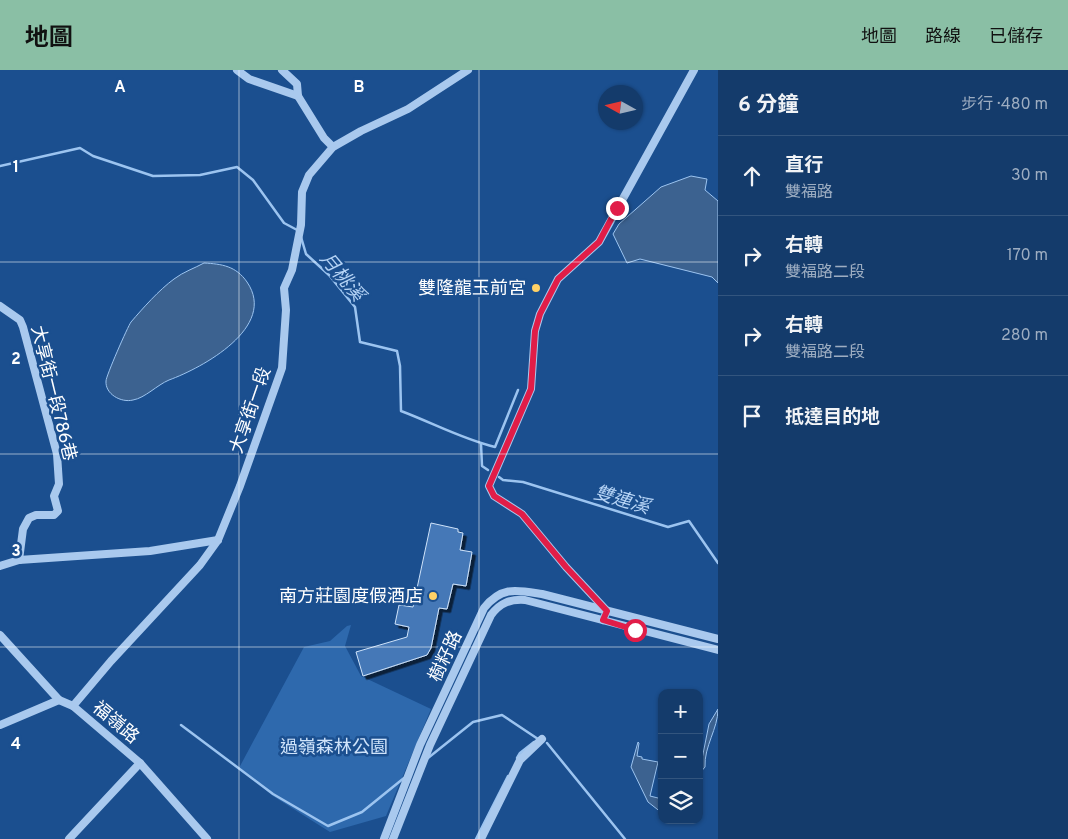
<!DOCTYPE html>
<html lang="zh-TW">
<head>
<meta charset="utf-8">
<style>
	:root { --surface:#143b6b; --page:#1d4271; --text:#f1f3f6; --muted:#9dadc1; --line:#33557e; --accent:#8abfa5 }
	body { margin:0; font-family:Overpass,"Noto Sans TC",sans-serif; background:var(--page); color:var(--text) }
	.controls { position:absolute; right:15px; bottom:15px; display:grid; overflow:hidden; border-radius:10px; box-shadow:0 1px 4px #0004 }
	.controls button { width:45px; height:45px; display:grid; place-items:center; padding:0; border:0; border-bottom:1px solid var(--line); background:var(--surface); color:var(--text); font:25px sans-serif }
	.compass { position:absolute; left:598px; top:15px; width:45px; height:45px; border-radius:50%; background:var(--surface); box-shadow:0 1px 4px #0004; rotate:278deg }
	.stop { position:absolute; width:15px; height:15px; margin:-11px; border:4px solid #e11d48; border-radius:50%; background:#fff }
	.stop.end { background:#e11d48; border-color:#fff; box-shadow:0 1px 5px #0008 }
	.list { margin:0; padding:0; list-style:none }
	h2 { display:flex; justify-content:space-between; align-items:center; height:65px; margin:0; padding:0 20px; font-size:21px }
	h2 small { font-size:16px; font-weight:400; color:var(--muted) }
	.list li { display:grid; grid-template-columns:32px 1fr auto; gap:15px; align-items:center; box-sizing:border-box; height:80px; padding:0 20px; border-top:1px solid var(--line) }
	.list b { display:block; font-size:19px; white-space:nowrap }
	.list p { margin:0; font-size:16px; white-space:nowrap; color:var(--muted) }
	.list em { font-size:16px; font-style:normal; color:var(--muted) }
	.icon { flex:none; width:28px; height:28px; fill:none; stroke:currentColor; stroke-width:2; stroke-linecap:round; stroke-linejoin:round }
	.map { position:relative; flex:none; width:718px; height:769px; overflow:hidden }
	header { display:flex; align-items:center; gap:30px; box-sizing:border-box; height:70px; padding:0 25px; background:var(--accent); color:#111 }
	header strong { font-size:24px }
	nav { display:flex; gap:28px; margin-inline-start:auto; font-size:18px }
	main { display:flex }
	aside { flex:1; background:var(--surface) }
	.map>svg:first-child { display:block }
	.green { fill:#2e69ad }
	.water { fill:#3c6290; stroke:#9cc4f0 }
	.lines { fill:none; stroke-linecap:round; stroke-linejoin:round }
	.stream { stroke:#9cc4f0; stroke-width:2.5 }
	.building { fill:#4478b7; stroke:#cfe3fa; filter:url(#shadow) }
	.minor { stroke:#a9c9ee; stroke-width:8 }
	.route { stroke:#e11d48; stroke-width:6 }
	.grid { fill:none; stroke:#fff; stroke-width:1; stroke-opacity:0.55 }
	.poi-dot { fill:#ffd166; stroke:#1b4f8f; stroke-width:2 }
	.labels { text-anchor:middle; stroke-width:5; stroke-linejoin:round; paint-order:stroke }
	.poi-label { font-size:18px; fill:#fff; stroke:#1b4f8f; text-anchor:end }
	.street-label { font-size:18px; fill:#fff; stroke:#1b4f8f }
	.park-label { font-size:18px; fill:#cfe3fa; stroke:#1b4f8f }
	.water-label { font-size:19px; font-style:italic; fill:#b5d3f5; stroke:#1b4f8f }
	.grid-label { font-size:16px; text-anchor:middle; font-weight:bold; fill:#fff; stroke:#1b4f8f; stroke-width:5; stroke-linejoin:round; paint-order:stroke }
</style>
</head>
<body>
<header>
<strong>地圖</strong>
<nav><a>地圖</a><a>路線</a><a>已儲存</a></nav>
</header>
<main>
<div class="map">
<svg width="718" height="769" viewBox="0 0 718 769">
	<defs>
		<filter id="shadow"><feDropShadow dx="3.5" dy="3.5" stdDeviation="0" flood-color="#0009"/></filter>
	</defs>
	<rect width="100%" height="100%" fill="#1b4f8f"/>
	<polygon class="green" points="351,555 345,576 361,606 431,639 386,746 330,762 273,726 239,698 304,577 330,571 347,556"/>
	<g class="water">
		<polygon points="691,106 707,109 705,120 718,131 718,213 712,207 640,189 627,193 613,164 619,154 661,117"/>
		<path d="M 204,193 C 222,194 236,196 247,212 C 278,257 202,298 169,310 C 157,315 145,328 133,330 C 121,333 105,324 106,311 C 106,306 128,256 131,252 C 143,238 159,220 174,209 C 183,202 195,198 204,193 Z"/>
		<path d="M 718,639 C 718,659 704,676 705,697 L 699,704 L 709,654 Z"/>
		<polygon points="638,672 639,673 637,686 642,687 642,689 658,692 650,726 662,729 662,743 648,732 631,697"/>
	</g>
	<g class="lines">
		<g class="stream">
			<polyline points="0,96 80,78 93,86 153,106 200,105 237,97 253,110 284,153 299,161"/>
			<path d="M 301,167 L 306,184 L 329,205 L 355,237 L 360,272 L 397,281 L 400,296 L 401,341 C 433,353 462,369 495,377 L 518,320"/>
			<polyline points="481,374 482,396 488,400"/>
			<polyline points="499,407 503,410 523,412 668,457 689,451 718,493"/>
			<polyline points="181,655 273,724 328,756 362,742 404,708"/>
			<polyline points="547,673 625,769"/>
			<polyline points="428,688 473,652 502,645 538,669"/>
			<polyline points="517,688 520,683 534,672"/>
			<polyline points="476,769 508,706"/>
		</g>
	</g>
	<polygon class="building" points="431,453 458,459 458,462 463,463 460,480 472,482 466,516 453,514 447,539 439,538 431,578 427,585 363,606 356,582 407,567 409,557 395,554 399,535 413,537"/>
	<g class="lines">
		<g class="minor">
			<polyline points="237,0 249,9 298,26 324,68 333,77"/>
			<polyline points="282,0 297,14 298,26"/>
			<polyline points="0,236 20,250 23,257 57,384 59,414 54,426 58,441 54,445 36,445 29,448 23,459 19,490"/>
			<polyline points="0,496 19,490 150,481 218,470"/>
			<polyline points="603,550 607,541 566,497 522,444 494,426 489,416 531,319 535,261 540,244 558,209 599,172 694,0"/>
			<polyline points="0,565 59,630 73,636 140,693 207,769"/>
			<polyline points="73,636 111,591 200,495 218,470 240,416 282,298 286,240 284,218 292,200 301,155 302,122 309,105 333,77 361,61 408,39 468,0"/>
			<polyline points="0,655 59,630"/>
			<polyline points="69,769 140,693"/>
			<path d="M 384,769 L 420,675 L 484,538 C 502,516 516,520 542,524 L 718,569"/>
			<path d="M 393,769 L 430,675 L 491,545 C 500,533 510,529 525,530 L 718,580"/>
			<polyline points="481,769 520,690 542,669"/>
		</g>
	</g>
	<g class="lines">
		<polyline class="route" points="617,138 599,172 558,209 540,244 535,261 531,319 489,416 494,426 522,444 566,497 607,541 603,550 635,560"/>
	</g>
	<path class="grid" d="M 239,0 L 239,769M 479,0 L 479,769M 0,192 L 718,192M 0,384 L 718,384M 0,577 L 718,577"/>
	<g class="poi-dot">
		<circle cx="536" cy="218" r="5"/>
		<circle cx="433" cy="526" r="5"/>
	</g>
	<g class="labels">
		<g class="poi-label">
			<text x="526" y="224">雙隆龍玉前宮</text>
			<text x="423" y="532">南方莊園度假酒店</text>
		</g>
		<g class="street-label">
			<text transform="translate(54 323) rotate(76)" y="6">大享街一段786巷</text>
			<text transform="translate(250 340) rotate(-71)" y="6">大享街一段</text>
			<text transform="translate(445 586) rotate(-65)" y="6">樹籽路</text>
			<text transform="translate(116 652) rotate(40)" y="6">福嶺路</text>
		</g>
		<g class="park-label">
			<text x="334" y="683">過嶺森林公園</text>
		</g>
		<g class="water-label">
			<text transform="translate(343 206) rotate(50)" y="7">月桃溪</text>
			<text transform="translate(622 429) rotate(16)" y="7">雙連溪</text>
		</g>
	</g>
	<g class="grid-label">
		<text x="120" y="22">A</text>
		<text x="359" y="22">B</text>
		<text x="16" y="102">1</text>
		<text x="16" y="294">2</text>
		<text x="16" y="486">3</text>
		<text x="16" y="679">4</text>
	</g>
</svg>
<div class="controls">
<button>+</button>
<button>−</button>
<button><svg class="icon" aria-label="layers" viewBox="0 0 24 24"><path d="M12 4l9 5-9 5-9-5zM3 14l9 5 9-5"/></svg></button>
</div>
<svg class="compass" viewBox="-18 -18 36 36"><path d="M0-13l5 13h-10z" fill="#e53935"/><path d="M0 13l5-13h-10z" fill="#9dadc1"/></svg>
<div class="stop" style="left:635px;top:560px"></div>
<div class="stop end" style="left:617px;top:138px"></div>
</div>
<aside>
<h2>6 分鐘<small>步行 · 480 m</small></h2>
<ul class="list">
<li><svg class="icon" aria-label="ahead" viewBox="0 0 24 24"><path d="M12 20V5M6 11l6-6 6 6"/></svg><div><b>直行</b><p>雙福路</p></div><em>30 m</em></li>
<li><svg class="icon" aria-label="right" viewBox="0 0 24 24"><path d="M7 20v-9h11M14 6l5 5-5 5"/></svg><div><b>右轉</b><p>雙福路二段</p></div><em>170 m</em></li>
<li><svg class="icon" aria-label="right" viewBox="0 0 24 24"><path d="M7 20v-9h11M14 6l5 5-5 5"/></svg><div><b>右轉</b><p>雙福路二段</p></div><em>280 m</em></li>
<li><svg class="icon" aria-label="arrive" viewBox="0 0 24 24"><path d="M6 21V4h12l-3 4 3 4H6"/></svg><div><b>抵達目的地</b></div></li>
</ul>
</aside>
</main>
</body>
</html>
